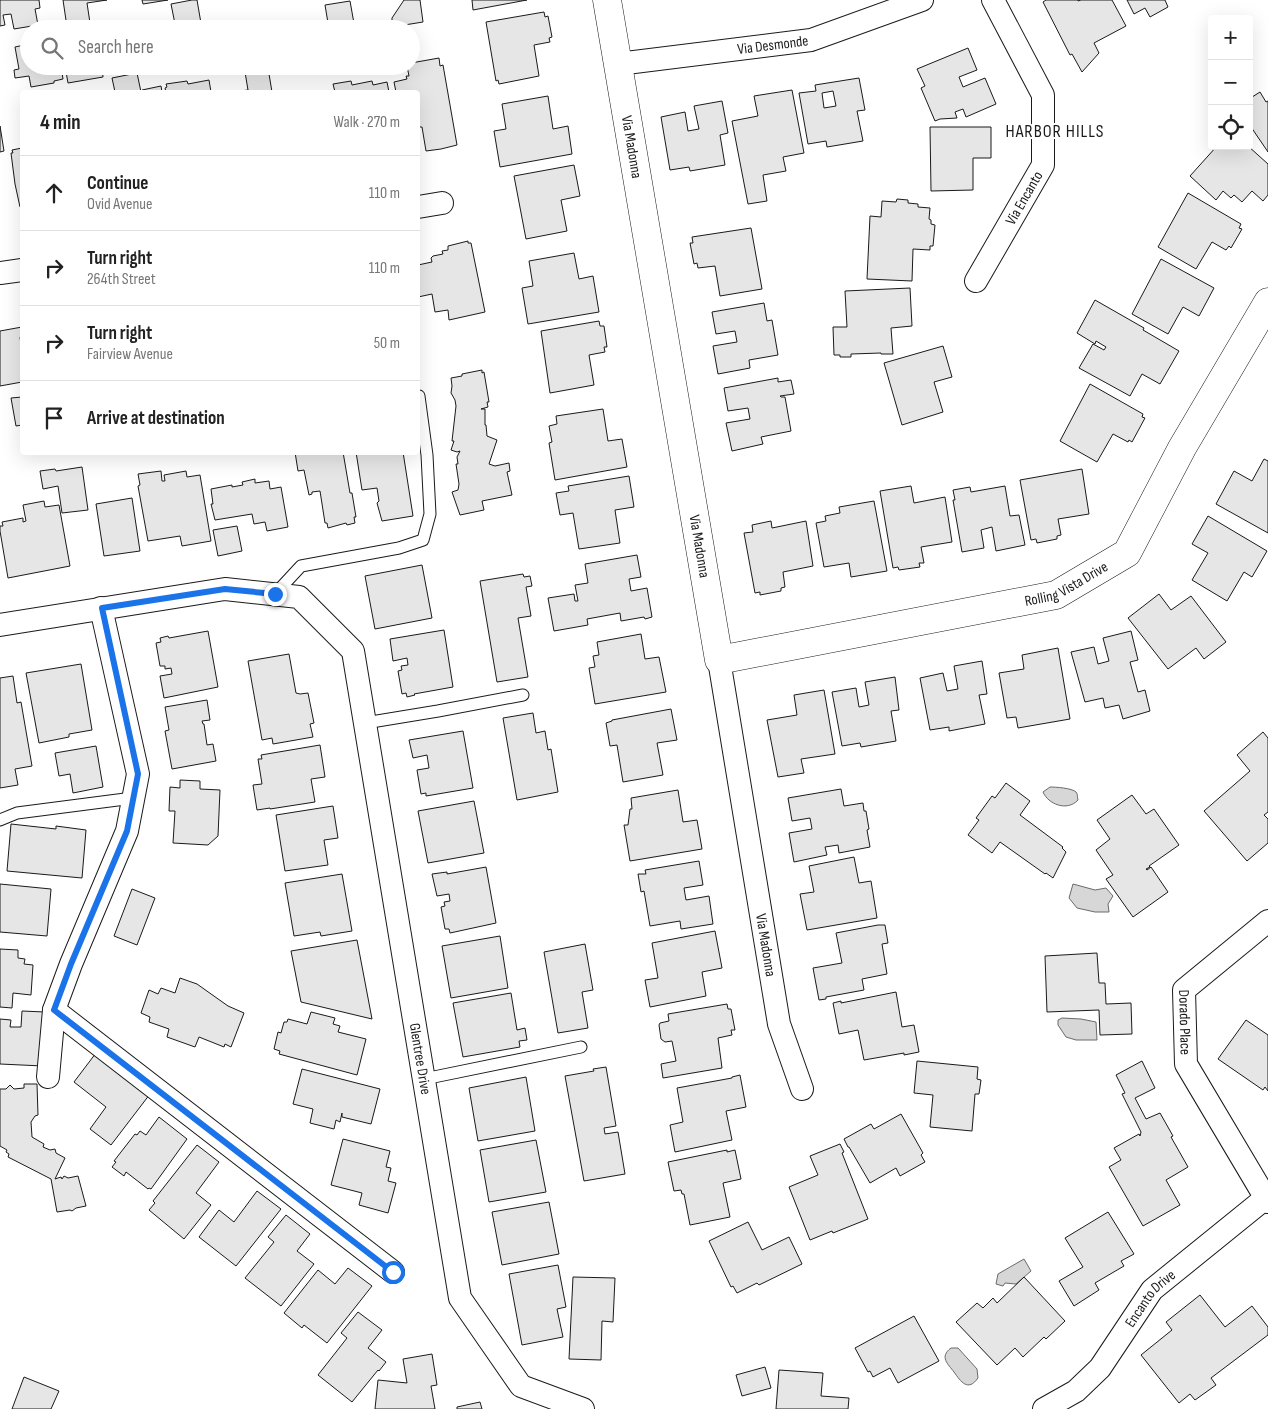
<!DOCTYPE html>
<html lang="en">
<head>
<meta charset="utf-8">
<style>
	:root { --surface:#fff; --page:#f6f6f6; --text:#222; --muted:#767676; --line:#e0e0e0 }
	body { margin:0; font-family:"Sofia Sans Condensed",sans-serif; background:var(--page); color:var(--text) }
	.controls { position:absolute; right:15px; top:15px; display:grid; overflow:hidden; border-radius:5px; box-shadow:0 5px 20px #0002 }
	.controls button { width:45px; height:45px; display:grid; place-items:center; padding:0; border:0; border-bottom:1px solid var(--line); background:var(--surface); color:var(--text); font:25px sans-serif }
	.stop { position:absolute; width:15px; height:15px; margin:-11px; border:4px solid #1a73e8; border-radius:50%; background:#fff }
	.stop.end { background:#1a73e8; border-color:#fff; box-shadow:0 1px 5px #0008 }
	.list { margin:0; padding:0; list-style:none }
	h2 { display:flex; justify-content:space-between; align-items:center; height:65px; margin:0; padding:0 20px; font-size:21px }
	h2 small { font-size:16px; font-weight:400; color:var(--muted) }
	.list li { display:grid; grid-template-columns:32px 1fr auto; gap:15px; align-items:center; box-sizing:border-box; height:75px; padding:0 20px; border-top:1px solid var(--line) }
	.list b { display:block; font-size:19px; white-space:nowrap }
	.list p { margin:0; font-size:16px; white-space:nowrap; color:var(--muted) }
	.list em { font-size:16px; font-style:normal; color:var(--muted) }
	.icon { flex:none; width:28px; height:28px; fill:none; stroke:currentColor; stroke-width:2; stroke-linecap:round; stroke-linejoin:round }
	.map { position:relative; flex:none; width:1268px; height:1409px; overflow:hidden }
	.search { position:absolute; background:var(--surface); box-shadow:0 5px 20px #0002; left:20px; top:20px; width:400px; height:55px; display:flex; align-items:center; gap:12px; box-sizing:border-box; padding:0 18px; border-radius:28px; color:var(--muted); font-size:19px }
	.panel { position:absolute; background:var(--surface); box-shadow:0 5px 20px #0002; left:20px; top:90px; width:400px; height:365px; border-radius:5px }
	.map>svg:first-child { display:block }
	.water { fill:#d7d7d7; stroke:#6a6a6a }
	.building { fill:#e6e6e6; stroke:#1a1a1a; fill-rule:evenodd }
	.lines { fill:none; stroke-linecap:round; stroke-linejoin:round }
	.service-casing { stroke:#1a1a1a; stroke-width:13 }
	.minor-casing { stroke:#1a1a1a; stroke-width:24 }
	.tertiary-casing { stroke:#1a1a1a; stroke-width:29 }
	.service { stroke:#fff; stroke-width:11 }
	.minor { stroke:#fff; stroke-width:22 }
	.tertiary { stroke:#fff; stroke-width:28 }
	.route { stroke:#1a73e8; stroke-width:6 }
	.labels { text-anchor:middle; stroke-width:4; stroke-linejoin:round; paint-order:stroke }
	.street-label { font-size:15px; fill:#1a1a1a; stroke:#fff }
	.quarter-label { font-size:18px; letter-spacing:1px; fill:#1a1a1a; stroke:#fff }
</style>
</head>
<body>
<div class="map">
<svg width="1268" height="1409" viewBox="0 0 1268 1409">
	<rect width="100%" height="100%" fill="#fff"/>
	<g class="water">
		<path d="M 1050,787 C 1055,787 1072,788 1076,792 C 1078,794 1077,797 1078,800 C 1067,812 1048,804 1043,792 Z"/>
		<polygon points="1073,884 1095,890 1106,888 1113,896 1108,904 1109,912 1095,912 1077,908 1069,898"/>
		<polygon points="1062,1018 1081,1019 1096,1022 1097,1040 1076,1040 1066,1037 1058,1025 1058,1020"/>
		<polygon points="1024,1259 1031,1271 1016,1284 1005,1283 1003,1286 996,1284 998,1274"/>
		<path d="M 951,1348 L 958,1348 L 977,1369 L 978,1378 C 968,1392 961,1382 954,1372 C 948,1364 939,1357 951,1348 Z"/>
	</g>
	<g class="building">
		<polygon points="0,0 39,0 40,8 35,9 38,25 14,29 11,14 3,15 5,25 0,26"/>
		<polygon points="63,0 107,0 87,3 90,23 67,27"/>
		<polygon points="142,0 168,0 143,4"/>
		<polygon points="192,0 197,0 202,29 176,29 171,4"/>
		<polygon points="404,0 420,0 423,22 392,27 392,18"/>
		<polygon points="472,0 527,0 473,10"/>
		<polygon points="1046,0 1078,0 1078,1 1081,0 1112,0 1126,26 1094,43 1099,53 1082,72 1072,54 1070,55 1043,2"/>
		<polygon points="1127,0 1165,0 1168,7 1150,17 1145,8 1134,14"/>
		<polygon points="350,1 355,29 329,29 325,5"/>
		<polygon points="544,12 545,17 548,16 552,37 549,38 550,42 534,45 539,76 499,84 498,80 496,81 486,22"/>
		<polygon points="29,44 29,66 61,66 63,79 54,81 54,83 31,87 29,76 15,78 14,70 19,69 15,47"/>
		<polygon points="968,48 977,70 959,77 963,87 985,78 996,104 966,117 963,109 955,112 957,118 940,119 935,121 921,88 925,86 917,69"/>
		<polygon points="439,58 440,66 443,65 457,145 441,149 426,151 422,127 418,127 418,92 396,92 394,82 407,79 406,76 409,76 407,66 411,66 411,63"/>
		<polygon points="65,66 102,66 103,77 68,83"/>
		<polygon points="268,68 272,92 240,92 240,91 248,90 245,72"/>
		<polygon points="137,73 141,92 115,92 112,78"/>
		<path d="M 859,78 L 865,110 L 857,111 L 863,141 L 827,147 L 826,141 L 808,144 L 799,93 L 816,91 L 815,85 ZM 833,91 L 836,106 L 824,108 L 822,93 Z"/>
		<polygon points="209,80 211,92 166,92 165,88 167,87 166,84 187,81 188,84"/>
		<polygon points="351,81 352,85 372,81 373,85 387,82 389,92 335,92 333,84"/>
		<polygon points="161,86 162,92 142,92 142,90"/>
		<polygon points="792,90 804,153 783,157 786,171 763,175 767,201 748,204 732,121 758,116 754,96"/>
		<polygon points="1260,92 1266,102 1268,101 1268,152 1249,124 1249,99"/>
		<polygon points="548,96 553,129 568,126 572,154 500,167 494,131 506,129 502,104"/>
		<polygon points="722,101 728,133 720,135 725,165 690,171 689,167 670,170 661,117 685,112 688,131 699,129 694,106"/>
		<polygon points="0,126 4,151 0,152"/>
		<polygon points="930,127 991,127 991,158 973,158 973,190 931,191"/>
		<polygon points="1217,146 1248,146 1268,164 1268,195 1263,201 1252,191 1242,202 1234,195 1231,198 1223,191 1216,200 1190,176"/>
		<polygon points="22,148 22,207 20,207 15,184 11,153 13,153 12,150"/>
		<polygon points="574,165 580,196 561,200 567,231 526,239 514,176"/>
		<polygon points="1188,193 1241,224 1239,228 1242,229 1231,248 1229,246 1226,250 1212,242 1196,269 1158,247"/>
		<polygon points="897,199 908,200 908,203 918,204 918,207 930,208 929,219 931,220 931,224 935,225 933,246 930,246 930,250 913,249 912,281 867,279 870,216 881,217 882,201 896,202"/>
		<polygon points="751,228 762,289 720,296 715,266 698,268 697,263 694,264 690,243 693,243 692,237"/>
		<polygon points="468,241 468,243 471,243 485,312 449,320 448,310 435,312 432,294 418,297 418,265 432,262 431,258 433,256 443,254 442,251 448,250 448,246"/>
		<polygon points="574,253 579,279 593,276 599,312 528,324 522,288 533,286 529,261"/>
		<polygon points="1161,259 1214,288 1199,316 1183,307 1168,334 1132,314"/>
		<polygon points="910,288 912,326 891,328 893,354 881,354 881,353 851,354 851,357 840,357 840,355 834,355 833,327 847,327 845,291"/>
		<polygon points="1095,300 1144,328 1143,330 1179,351 1160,384 1142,374 1130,396 1079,368 1093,344 1104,350 1106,347 1096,341 1095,344 1077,333"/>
		<polygon points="764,303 767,321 772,320 778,355 749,360 750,368 718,374 713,346 737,342 735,331 716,334 712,312"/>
		<polygon points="599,321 600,326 604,326 607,347 604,347 605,352 589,355 594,385 550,393 541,331"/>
		<polygon points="22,327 22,337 20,337 22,353 22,382 0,386 0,331"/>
		<polygon points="943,346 952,377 934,382 943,412 902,425 884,363"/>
		<polygon points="482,370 482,373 484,372 489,402 487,402 488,407 481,409 485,409 485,425 486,425 487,436 497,440 489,464 495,466 509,463 510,471 507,472 512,495 482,501 484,510 460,515 452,492 458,490 459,484 456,464 458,464 457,457 460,451 457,452 451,450 454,441 452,441 456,406 455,400 451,393 452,386 451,378 462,376 462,374"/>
		<polygon points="778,378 778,382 791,380 794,394 780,396 781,397 785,397 791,431 761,437 763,444 732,451 726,423 750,419 748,408 728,411 724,388"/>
		<polygon points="1090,384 1143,414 1142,417 1145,418 1132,442 1129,440 1128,442 1113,434 1097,462 1060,441"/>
		<polygon points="22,397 22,425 16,426 11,398"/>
		<polygon points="603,409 608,441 622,439 627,467 555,480 549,443 552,442 549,426 557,424 556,416"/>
		<polygon points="295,452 343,452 350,493 352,493 356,517 354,517 355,523 347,525 346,523 328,528 327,523 325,523 320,491 312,492 312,494 309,495 304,470 298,471"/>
		<polygon points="356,452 403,452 413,516 382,521 377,503 379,501 377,488 362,490"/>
		<polygon points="1264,459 1268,461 1268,533 1216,504 1234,471 1252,481"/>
		<polygon points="82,467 88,510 62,513 58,486 43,489 40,471 55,469 56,471"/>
		<polygon points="1082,469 1089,514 1058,519 1061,535 1057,536 1057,539 1037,543 1036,539 1031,540 1020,480"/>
		<polygon points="161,471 162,481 165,481 164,475 186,471 187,477 200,475 211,541 182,546 180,536 148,541 138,486 140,485 138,474"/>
		<polygon points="629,476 634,507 615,510 620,543 579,549 573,513 560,515 556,493 569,491 568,486"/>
		<polygon points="255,479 255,483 269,481 270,489 281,487 288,527 267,531 265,522 254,524 252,514 215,520 211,504 213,504 211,489 232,485 232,487 243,485 242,482"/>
		<polygon points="911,486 914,503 945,497 952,542 921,547 924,563 919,563 920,567 899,570 898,567 893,568 880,491"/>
		<polygon points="1005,486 1010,516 1019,515 1025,545 996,551 992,527 981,530 984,548 962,552 953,500 955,500 953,490 970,487 971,492"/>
		<polygon points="132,498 140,551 104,556 96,504"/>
		<polygon points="44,501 45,507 59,505 70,566 8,578 0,531 0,526 3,526 2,522 23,518 23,522 26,521 23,505"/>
		<polygon points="874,501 887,571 851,577 849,563 824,567 816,523 826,521 825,516 840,513 839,507"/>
		<polygon points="1208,516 1267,551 1252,577 1244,572 1227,601 1192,580 1208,553 1192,544"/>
		<polygon points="771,521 772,528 806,521 813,566 783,572 785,587 781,588 781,591 760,595 760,592 755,593 744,533 753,532 752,525"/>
		<polygon points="237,526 242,551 218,556 213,530"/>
		<polygon points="637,555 641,577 629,579 631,591 647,588 652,617 645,619 644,617 621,621 620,613 587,619 588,625 554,631 548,598 574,594 575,601 578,601 575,585 588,583 585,564"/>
		<polygon points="422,565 432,618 375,629 365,576"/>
		<polygon points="523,574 524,577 530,576 532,586 526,587 531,616 518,618 528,677 497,682 480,581"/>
		<polygon points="1159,594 1171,610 1191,596 1226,642 1204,659 1196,648 1168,669 1128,618"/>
		<polygon points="444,630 453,687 414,694 415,695 407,697 406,693 402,694 398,671 402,670 401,666 408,665 407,658 393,661 390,639"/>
		<polygon points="208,631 218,687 164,698 160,676 172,674 171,668 165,669 165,666 160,666 156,643 161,642 160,638 168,636 169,638"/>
		<polygon points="1131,631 1138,660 1130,662 1138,692 1145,690 1150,711 1123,719 1119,705 1105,708 1103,698 1085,702 1071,652 1094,647 1098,664 1109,661 1103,638"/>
		<polygon points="641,634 645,659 659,657 666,692 595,704 589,668 595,667 593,656 599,655 597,642"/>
		<polygon points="1058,648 1070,719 1018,728 1016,717 1007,718 999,673 1024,669 1022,655"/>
		<polygon points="289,654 296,693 300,694 308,693 314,723 310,724 313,737 273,744 272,738 262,740 248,661"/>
		<polygon points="982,661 987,694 979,695 985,724 949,731 949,727 930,730 920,678 943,673 947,691 958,689 954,666"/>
		<polygon points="81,664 92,730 69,734 69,737 39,743 26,673"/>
		<polygon points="13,676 17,703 21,702 32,766 15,769 18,785 0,788 0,678"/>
		<polygon points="895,677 899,710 891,711 896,741 861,747 860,743 842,746 832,692 856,688 859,707 869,705 865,682"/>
		<polygon points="824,690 835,754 801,759 804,773 778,777 767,720 797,715 794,695"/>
		<polygon points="207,700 210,720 202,721 203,724 204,724 207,745 213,744 216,761 172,769 165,731 169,730 165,707"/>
		<polygon points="671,709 677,740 657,743 663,775 623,782 617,745 610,746 606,723 612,721 612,720"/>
		<polygon points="533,713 536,733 545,731 548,750 551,749 558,792 517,800 503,718"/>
		<polygon points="463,731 473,788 426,796 426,793 421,794 417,770 429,768 427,755 413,758 409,740"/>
		<polygon points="1263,732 1268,738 1268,812 1264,815 1268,819 1268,843 1247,861 1204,811 1250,771 1237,755"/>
		<polygon points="320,745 325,777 311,779 315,802 270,809 270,808 257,810 253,785 262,784 258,759 262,759 261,755"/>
		<polygon points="96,746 103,787 73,793 70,774 59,776 55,753"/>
		<polygon points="180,780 200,781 200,789 220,790 218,836 208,845 173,843 175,811 169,811 170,787 180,788"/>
		<polygon points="1006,783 1030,801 1020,815 1063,847 1062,848 1066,852 1053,878 1046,873 1045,874 1000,842 992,853 968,835 979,820 976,818 992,796 995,798"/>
		<polygon points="841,789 844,806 863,803 864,811 866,811 869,829 867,830 870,847 839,853 838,845 825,847 827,855 794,862 789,833 812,829 810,818 792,821 788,798"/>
		<polygon points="678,790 683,822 697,820 702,849 630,861 624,825 628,825 630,809 632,809 631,798"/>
		<polygon points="1132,795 1146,814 1154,809 1179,845 1149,866 1150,867 1146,869 1147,870 1151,867 1168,892 1133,917 1106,879 1113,875 1096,850 1110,839 1097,820"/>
		<polygon points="474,801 484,853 428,863 418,811"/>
		<polygon points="333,806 338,838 324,840 328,865 285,871 276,815"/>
		<polygon points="11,824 56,829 56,826 86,830 82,878 7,871"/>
		<polygon points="854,857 859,883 871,881 877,918 807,930 800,894 814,892 809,866"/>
		<polygon points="699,861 703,885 684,888 686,900 709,896 713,924 681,929 680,921 650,926 644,891 641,892 638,874 646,874 645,870"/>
		<polygon points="486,867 496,923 450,933 449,929 445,929 441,907 445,906 444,902 450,901 449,894 437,896 432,874 447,872 447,874"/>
		<polygon points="342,874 352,931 321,936 320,932 294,936 285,883"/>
		<polygon points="0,884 51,889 47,936 0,932"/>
		<polygon points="132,889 155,898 137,945 114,936"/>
		<polygon points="878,925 885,925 888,943 882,944 887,974 862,979 864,990 826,997 826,999 819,1000 813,968 842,963 836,933"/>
		<polygon points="715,931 722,968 702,972 706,996 650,1007 645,980 658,978 652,943"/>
		<polygon points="500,936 508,988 451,998 442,946"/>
		<polygon points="357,940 372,1019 301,1002 291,951"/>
		<polygon points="585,944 593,990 582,992 588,1028 558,1033 544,952"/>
		<polygon points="0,949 18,950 18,958 25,959 24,964 33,965 31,995 13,993 12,1008 0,1007"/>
		<polygon points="1097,953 1099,983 1105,983 1106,1004 1131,1003 1132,1034 1100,1035 1099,1010 1047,1012 1045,956"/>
		<polygon points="180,978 197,984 228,1006 244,1013 231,1047 225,1044 224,1047 199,1037 195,1047 167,1037 169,1029 149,1022 150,1017 141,1013 149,990 158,994 161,988 175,993"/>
		<polygon points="896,992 902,1027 914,1025 919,1052 904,1055 904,1053 864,1060 858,1030 839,1034 833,1003 841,1001 841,1003"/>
		<polygon points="511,993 517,1030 525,1028 527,1040 519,1041 520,1047 463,1057 453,1003"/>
		<polygon points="727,1004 728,1009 731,1009 735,1030 731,1030 732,1035 718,1038 722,1068 663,1078 661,1064 676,1061 672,1041 665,1042 661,1039 659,1025 660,1023 669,1021 668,1014"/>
		<polygon points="22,1011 45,1012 43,1066 0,1064 0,1019 11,1020 10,1027 21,1027"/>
		<polygon points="311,1012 335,1018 333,1024 340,1026 338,1032 366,1039 357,1075 279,1054 280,1051 274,1049 278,1032 281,1033 284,1022 287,1022 288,1019 307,1024"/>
		<polygon points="1246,1020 1268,1035 1268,1091 1265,1087 1263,1090 1218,1059"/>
		<polygon points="96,1053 150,1094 111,1145 90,1129 106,1107 74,1082"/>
		<polygon points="917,1061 978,1067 977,1079 981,1080 979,1094 975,1094 972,1131 930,1127 933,1095 914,1093"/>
		<polygon points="1142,1061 1155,1088 1135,1098 1146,1119 1160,1113 1173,1136 1171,1137 1188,1167 1166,1180 1180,1205 1143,1226 1109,1167 1121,1160 1114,1148 1139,1134 1140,1136 1141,1132 1122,1094 1125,1093 1116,1075"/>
		<polygon points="606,1067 616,1126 604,1128 605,1134 618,1132 625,1174 584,1181 565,1076 594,1071 593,1069"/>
		<polygon points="302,1069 380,1089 371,1124 342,1117 342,1113 340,1122 336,1120 334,1129 310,1123 313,1109 293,1104"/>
		<polygon points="740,1075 746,1107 726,1111 732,1140 675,1152 670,1125 683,1122 677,1088 732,1078 732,1077"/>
		<polygon points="526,1077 535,1131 478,1141 469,1088"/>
		<polygon points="24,1084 37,1084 38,1115 35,1116 31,1122 32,1137 44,1144 43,1147 50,1150 55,1149 56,1153 65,1158 55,1179 61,1177 62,1179 64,1176 68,1178 78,1176 86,1206 76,1208 72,1211 70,1210 57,1212 51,1179 8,1157 9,1154 6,1152 7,1150 0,1146 0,1089 6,1089 10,1085 14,1089 24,1088"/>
		<polygon points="901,1114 923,1153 921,1155 925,1162 900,1176 896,1168 870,1183 849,1147 848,1147 844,1139 871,1124 874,1129"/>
		<polygon points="159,1117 187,1139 151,1189 149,1188 148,1189 126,1172 124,1176 112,1167 116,1162 114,1161 135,1134 137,1135 140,1131 146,1135"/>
		<polygon points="343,1139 390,1151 386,1167 391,1168 388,1181 396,1183 388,1213 359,1205 362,1193 331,1185"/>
		<polygon points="536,1140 546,1192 489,1202 480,1150"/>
		<polygon points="840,1144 844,1152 842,1153 868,1219 833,1233 832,1231 810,1240 789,1187 818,1175 810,1156"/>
		<polygon points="197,1145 219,1162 196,1193 211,1205 184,1239 149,1210 155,1203 153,1201"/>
		<polygon points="727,1150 727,1152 735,1150 741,1179 723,1183 730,1217 690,1225 684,1194 682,1194 681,1190 674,1191 668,1162"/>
		<polygon points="257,1191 281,1209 236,1266 199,1237 219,1210 234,1222"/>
		<polygon points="549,1202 559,1254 502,1265 492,1212"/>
		<polygon points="1108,1212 1134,1254 1121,1261 1124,1266 1095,1283 1099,1290 1074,1306 1059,1281 1083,1267 1065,1238"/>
		<polygon points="286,1215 310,1234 297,1251 314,1264 281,1306 245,1278 274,1242 268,1237"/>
		<polygon points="748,1222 762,1250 789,1237 802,1264 759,1285 757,1283 737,1293 733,1286 731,1287 709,1241"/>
		<polygon points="558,1265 566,1307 557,1309 563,1337 522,1345 509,1274"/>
		<polygon points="348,1268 372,1286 327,1343 304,1325 302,1328 284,1313 318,1270 335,1284"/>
		<polygon points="573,1277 615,1278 613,1322 602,1321 601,1360 569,1359"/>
		<polygon points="1024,1277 1065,1321 1046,1339 1044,1337 1023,1357 1015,1348 997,1365 956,1322 977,1303 983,1308 993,1298 997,1303"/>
		<polygon points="1200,1295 1225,1327 1252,1306 1268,1327 1268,1335 1211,1378 1216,1385 1195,1400 1190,1394 1179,1403 1141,1355 1172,1330 1166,1322"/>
		<polygon points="358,1312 382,1330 368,1348 386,1362 379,1371 378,1370 352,1402 318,1375 347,1338 341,1333"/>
		<polygon points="914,1316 939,1361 898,1383 890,1368 873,1377 870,1371 868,1372 855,1348"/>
		<polygon points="432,1354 437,1385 431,1386 435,1409 375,1409 378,1380 407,1383 403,1359"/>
		<polygon points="765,1367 771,1388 742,1396 736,1375"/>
		<polygon points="779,1370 823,1373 821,1396 849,1398 848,1409 776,1409"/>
		<polygon points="24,1377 59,1391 51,1409 12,1409"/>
		<polygon points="480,1402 482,1409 457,1409 457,1407"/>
	</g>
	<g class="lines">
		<defs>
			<g id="service">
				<polyline points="275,594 301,566 399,548 423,540 430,514 427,455 419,396"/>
				<polyline points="365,723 438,711 523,695"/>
				<polyline points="0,820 17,813 133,798"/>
				<polyline points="424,1079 581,1047"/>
			</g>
			<g id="minor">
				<path id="s1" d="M 618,64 L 811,40 L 922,0"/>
				<polyline points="418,207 442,203"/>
				<polyline points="0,273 22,270"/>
				<path id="s2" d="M 976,281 L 1043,165 L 1043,95 L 993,0"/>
				<path id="s3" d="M 0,625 L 225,589 L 299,597 L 353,651 L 460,1298 L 521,1386 L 583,1409"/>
				<path id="s4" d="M 719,660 L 779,1024 L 802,1089"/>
				<path id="s5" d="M 1268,921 L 1184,990 L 1186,1064 L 1268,1202"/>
				<polyline points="54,1010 393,1272"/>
				<polyline points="48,1077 54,1010 71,964 127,831 138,774 101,608"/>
				<path id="s6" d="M 1044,1409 L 1076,1391 L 1100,1368 L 1152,1290 L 1268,1196"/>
			</g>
			<g id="tertiary">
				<path id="s7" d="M 607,0 L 719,660 L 1056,595 L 1127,553 L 1182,448 L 1268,302"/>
			</g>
		</defs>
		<use href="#service" class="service-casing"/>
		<use href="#minor" class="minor-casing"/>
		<use href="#tertiary" class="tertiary-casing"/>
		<use href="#service" class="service"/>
		<use href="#minor" class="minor"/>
		<use href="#tertiary" class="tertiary"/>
	</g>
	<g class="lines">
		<polyline class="route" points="275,594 225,589 102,608 138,774 127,831 71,964 54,1010 393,1272"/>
	</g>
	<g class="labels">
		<g class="street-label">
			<text dy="5" stroke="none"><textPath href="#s1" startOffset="156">Via Desmonde</textPath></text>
			<text dy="5" stroke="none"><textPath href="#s7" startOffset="149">Via Madonna</textPath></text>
			<text dy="5" stroke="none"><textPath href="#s2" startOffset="96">Via Encanto</textPath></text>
			<text dy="5" stroke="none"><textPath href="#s7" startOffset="554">Via Madonna</textPath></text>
			<text dy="5" stroke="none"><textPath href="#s7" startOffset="1026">Rolling Vista Drive</textPath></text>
			<text dy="5" stroke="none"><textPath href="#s4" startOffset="289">Via Madonna</textPath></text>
			<text dy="5" stroke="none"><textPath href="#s5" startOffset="141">Dorado Place</textPath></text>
			<text dy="5" stroke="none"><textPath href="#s3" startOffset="792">Glentree Drive</textPath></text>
			<text dy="5" stroke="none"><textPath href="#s6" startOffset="156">Encanto Drive</textPath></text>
		</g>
		<g class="quarter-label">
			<text x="1055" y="137">HARBOR HILLS</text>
		</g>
	</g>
</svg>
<div class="controls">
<button>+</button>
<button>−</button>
<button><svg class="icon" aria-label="locate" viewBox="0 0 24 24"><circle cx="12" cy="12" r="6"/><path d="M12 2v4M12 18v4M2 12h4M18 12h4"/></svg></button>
</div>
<div class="stop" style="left:393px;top:1272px"></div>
<div class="stop end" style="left:275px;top:594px"></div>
<div class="search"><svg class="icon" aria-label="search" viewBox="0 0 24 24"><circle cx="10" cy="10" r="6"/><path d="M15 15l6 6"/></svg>Search here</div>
<section class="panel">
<h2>4 min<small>Walk · 270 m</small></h2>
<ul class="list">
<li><svg class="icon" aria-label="ahead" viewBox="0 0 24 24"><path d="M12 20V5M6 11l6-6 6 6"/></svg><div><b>Continue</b><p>Ovid Avenue</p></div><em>110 m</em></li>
<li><svg class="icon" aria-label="right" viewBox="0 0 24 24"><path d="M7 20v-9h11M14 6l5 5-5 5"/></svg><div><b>Turn right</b><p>264th Street</p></div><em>110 m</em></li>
<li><svg class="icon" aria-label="right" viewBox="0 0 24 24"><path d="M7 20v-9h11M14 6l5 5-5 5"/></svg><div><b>Turn right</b><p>Fairview Avenue</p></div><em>50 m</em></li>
<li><svg class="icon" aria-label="arrive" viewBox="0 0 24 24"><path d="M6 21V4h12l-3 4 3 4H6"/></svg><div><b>Arrive at destination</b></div></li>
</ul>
</section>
</div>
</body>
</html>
